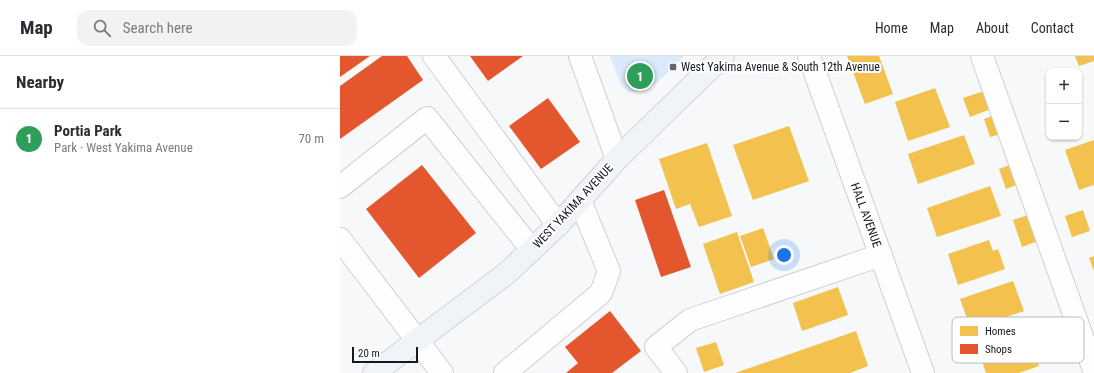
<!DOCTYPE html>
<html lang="en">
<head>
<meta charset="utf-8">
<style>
	:root { --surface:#fff; --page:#f2f2f3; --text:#2b2b33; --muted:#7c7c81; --line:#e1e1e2; --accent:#d93025 }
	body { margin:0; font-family:"Roboto Condensed",sans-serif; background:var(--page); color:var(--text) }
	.controls { position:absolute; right:12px; top:12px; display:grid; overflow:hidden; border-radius:8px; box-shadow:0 1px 3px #0004 }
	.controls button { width:36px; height:36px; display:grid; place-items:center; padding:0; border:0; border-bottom:1px solid var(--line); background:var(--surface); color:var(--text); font:20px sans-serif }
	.scale { position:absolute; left:12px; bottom:10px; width:66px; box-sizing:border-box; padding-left:4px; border:2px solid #131920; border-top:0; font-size:11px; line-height:14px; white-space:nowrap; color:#131920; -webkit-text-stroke:3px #fff; paint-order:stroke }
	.you { position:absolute; left:444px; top:199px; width:14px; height:14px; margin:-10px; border:3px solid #fff; border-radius:50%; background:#1a73e8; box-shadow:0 0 0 6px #1a73e833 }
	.badge { display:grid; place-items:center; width:26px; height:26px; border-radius:50%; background:var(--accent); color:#fff; font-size:13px; font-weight:700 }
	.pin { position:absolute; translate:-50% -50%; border:2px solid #fff; box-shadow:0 1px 4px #0006 }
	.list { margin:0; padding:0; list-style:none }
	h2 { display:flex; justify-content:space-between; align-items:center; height:52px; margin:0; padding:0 16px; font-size:17px }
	h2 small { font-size:13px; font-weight:400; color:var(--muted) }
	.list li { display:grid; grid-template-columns:26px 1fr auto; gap:12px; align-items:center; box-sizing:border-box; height:60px; padding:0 16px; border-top:1px solid var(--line) }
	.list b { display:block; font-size:15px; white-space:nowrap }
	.list p { margin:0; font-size:13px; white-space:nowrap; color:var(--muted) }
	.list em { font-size:13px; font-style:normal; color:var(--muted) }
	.icon { flex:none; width:22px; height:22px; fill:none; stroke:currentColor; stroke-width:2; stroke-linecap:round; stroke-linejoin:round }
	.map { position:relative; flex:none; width:754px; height:317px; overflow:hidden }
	header { display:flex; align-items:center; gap:24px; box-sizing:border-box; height:56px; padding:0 20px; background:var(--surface); border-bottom:1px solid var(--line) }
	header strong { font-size:19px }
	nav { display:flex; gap:22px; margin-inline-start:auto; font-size:14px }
	.search { width:280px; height:36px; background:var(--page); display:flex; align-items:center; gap:10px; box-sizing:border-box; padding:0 14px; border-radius:12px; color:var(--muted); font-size:15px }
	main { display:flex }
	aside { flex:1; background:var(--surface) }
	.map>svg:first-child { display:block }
	.green { fill:#daeafb }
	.homes { fill:#f2c14e }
	.shops { fill:#e4572e }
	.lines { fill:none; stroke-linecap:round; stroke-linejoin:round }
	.minor-casing { stroke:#ccd0d5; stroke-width:24 }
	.major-casing { stroke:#d1d3d5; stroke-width:24 }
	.minor { stroke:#fefefe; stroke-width:22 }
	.major { stroke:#f0f3f7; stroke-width:22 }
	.poi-dot { fill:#62676c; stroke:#fff; stroke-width:1.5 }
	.labels { text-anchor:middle; stroke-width:4; stroke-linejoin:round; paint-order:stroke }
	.poi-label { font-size:12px; fill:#131920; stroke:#fff; text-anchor:start }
	.street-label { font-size:12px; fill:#131920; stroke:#fff }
	.key { fill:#fff; stroke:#b8babc; stroke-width:1 }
	.key-label { font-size:11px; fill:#131920 }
</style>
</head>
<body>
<header>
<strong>Map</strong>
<div class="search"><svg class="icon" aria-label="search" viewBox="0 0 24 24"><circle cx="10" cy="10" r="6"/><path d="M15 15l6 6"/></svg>Search here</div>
<nav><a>Home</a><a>Map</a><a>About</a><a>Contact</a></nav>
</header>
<main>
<aside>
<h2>Nearby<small></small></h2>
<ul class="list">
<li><span class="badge" style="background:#2e9e5b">1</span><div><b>Portia Park</b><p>Park · West Yakima Avenue</p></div><em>70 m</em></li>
</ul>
</aside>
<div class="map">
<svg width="754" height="317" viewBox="0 0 754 317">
	<rect width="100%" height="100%" fill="#f6f8fa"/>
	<path class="green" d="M 270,0 L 344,0 C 326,16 313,38 288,36 L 281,29 Z"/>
	<g class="homes">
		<polygon points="507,0 539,0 553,38 525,48"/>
		<polygon points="735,0 754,0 754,5 739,10"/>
		<polygon points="595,32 610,71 568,85 555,46"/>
		<polygon points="644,35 651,53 630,61 623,42"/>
		<polygon points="657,58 664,77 650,81 644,63"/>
		<polygon points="449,70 469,125 413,144 393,89"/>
		<polygon points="624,79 635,108 578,128 568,98"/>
		<polygon points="754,84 754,129 739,134 725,94"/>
		<polygon points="367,87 392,160 359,171 350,148 336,153 319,103"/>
		<polygon points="675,107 682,127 666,133 659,113"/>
		<polygon points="650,130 661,160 597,181 587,152"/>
		<polygon points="743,154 750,175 732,181 725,160"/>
		<polygon points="694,157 703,183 682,191 673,164"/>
		<polygon points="423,172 434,203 411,211 400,180"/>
		<polygon points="397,176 414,226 380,238 363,188"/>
		<polygon points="649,184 653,195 658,193 665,213 618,229 608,198"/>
		<polygon points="754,200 754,215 749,202"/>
		<polygon points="673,225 684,255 631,273 620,243"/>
		<polygon points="498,231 508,259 462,275 453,247"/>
		<polygon points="693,266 700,285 692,287 699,310 679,317 646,317 635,285"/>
		<polygon points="516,275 528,310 510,317 395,317"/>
		<polygon points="376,286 384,309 364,316 356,292"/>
	</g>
	<g class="shops">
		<polygon points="0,0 30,0 0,21"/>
		<polygon points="42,0 67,0 83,24 0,83 0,30"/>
		<polygon points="130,0 183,0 148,25"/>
		<polygon points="208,42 240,86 201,113 169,70"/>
		<polygon points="82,109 136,177 79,222 26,153"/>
		<polygon points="324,134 351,211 321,221 295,144"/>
		<polygon points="270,255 301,295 272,317 226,317 238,307 225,291"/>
	</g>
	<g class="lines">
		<defs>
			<g id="minor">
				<polyline points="94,0 218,169"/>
				<polyline points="240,0 277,103"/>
				<polyline points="469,0 583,317"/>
				<polyline points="642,0 754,314"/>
				<polyline points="0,131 87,62 192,194"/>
				<polyline points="0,183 102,317"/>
				<polyline points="165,317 261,237 269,215 240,145"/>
				<polyline points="336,317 316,291 350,264 541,199"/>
			</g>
			<polyline id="major" points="34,317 167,217 218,169 277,103 383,0"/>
		</defs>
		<use href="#minor" class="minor-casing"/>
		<use href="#major" class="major-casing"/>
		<use href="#minor" class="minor"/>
		<use href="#major" class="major"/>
	</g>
	<rect class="poi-dot" x="329" y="7" width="8" height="8" rx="2"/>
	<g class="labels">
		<g class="poi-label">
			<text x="341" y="15">West Yakima Avenue &amp; South 12th Avenue</text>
		</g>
		<g class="street-label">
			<text transform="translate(233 150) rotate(-47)" y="4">WEST YAKIMA AVENUE</text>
			<text transform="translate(526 159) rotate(70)" y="4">HALL AVENUE</text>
		</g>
	</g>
	<rect x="612" y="261" width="132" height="46" rx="6" class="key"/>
	<rect x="620" y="270" width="18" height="10" fill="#f2c14e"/>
	<rect x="620" y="288" width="18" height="10" fill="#e4572e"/>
	<g class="key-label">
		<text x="645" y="279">Homes</text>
		<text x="645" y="297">Shops</text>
	</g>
</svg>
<div class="controls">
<button>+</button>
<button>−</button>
</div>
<div class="scale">20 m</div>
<div class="you"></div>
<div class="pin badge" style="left:300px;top:20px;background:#2e9e5b">1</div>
</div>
</main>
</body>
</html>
